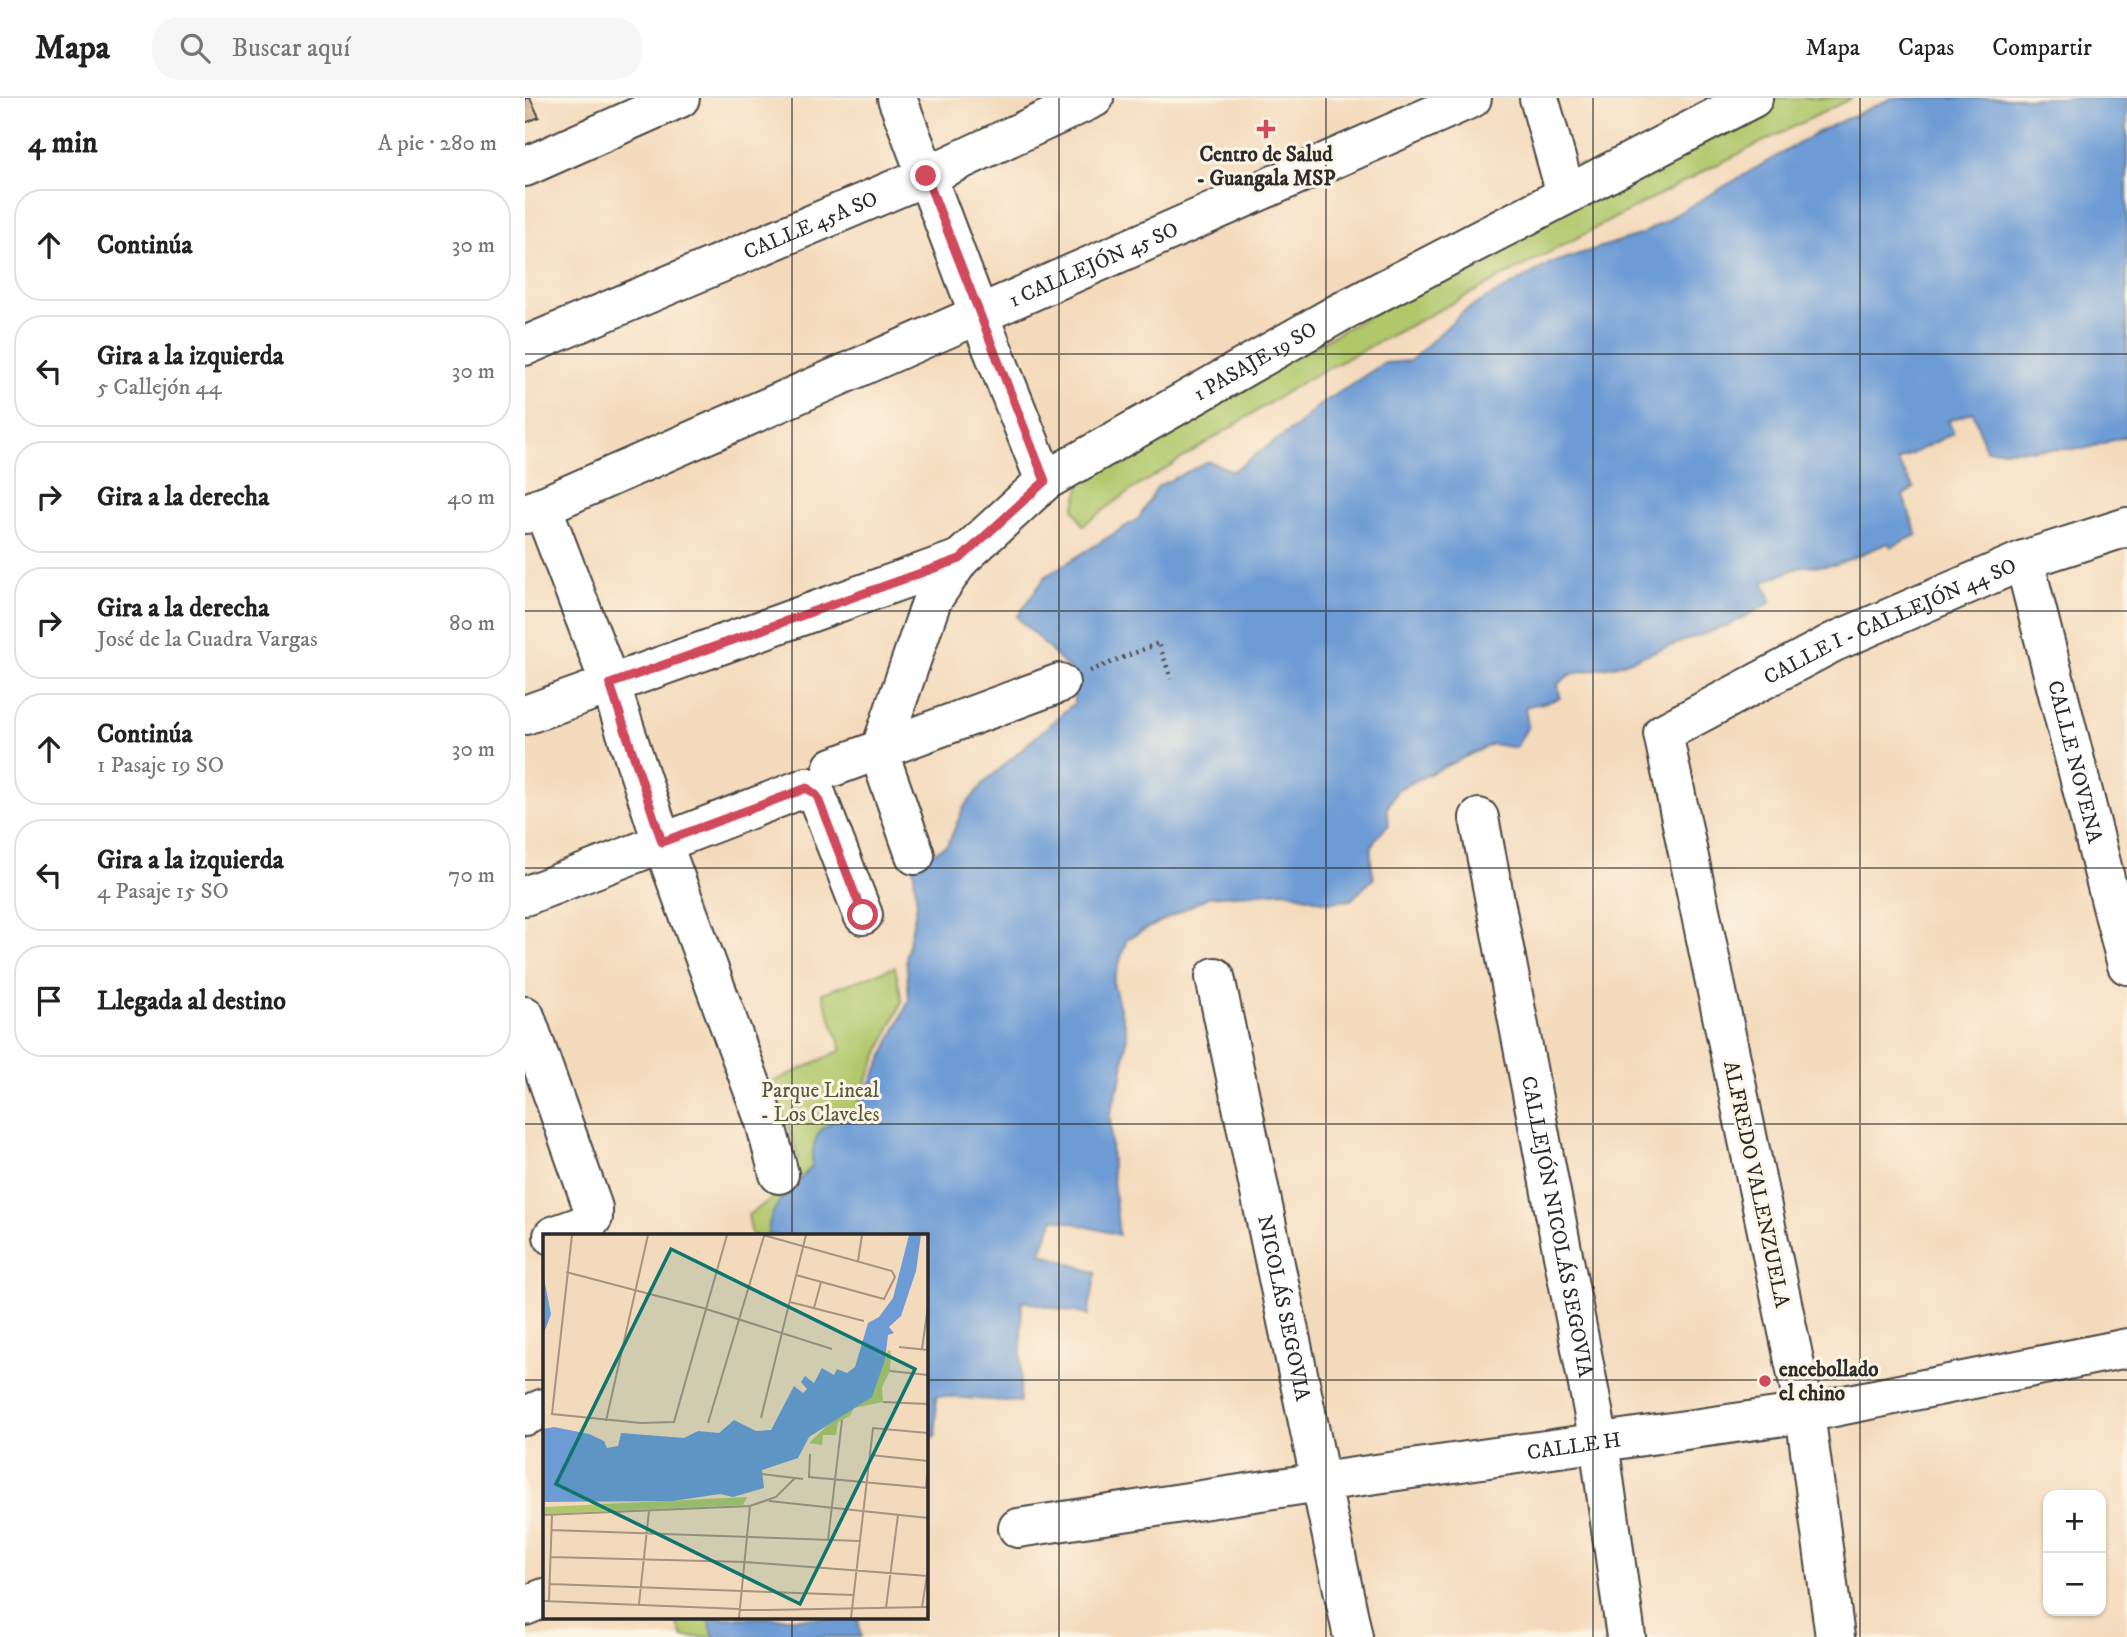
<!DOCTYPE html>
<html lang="es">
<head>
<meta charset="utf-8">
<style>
	:root { --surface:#fff; --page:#f6f6f6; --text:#222; --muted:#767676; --line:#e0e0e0 }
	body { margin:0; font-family:"IM FELL DW Pica",serif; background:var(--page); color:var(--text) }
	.controls { position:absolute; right:21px; bottom:21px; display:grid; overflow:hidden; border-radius:14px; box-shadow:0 2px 5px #0004 }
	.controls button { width:63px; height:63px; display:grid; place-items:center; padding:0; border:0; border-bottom:2px solid var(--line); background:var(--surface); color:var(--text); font:35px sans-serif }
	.stop { position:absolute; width:21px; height:21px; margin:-16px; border:5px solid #d1495b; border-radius:50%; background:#fff }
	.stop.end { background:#d1495b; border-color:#fff; box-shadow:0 2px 7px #0008 }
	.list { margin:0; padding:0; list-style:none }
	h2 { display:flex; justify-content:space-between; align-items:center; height:91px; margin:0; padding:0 28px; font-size:30px }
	h2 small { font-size:23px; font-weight:400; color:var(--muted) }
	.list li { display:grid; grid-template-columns:46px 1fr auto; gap:21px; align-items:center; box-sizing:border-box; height:112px; margin:0 14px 14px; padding:0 14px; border:2px solid var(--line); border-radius:28px }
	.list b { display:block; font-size:26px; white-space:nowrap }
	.list p { margin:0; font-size:23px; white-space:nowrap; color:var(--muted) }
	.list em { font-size:23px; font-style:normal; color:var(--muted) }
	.icon { flex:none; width:38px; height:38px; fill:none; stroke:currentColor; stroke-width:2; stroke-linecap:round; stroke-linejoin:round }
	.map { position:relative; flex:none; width:1602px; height:1539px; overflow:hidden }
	header { display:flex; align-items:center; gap:42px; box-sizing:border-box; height:98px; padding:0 35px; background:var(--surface); border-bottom:2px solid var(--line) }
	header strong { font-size:33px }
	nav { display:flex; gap:38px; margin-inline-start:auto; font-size:24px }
	.search { width:490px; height:63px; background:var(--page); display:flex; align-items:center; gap:18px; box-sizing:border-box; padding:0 24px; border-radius:28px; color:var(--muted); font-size:26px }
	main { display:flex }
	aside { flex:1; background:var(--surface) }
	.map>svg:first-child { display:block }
	.park { fill:#b0c76b; stroke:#6e794b; stroke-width:2 }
	.water { fill:#6d9bd5; stroke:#4c6380; stroke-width:2 }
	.building { fill:url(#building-cross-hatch) }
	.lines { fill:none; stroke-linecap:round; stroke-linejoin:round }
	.minor-casing { stroke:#494541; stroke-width:42 }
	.path { stroke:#494541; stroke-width:4.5; stroke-dasharray:2 5; stroke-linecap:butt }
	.minor { stroke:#fff; stroke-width:38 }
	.route { stroke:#d1495b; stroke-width:9 }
	.grid { fill:none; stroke:#2b2b2b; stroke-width:2; stroke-opacity:0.55 }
	.poi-dot { fill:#d1495b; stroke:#fcf5e5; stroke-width:2.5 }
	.labels { text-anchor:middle; stroke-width:6; stroke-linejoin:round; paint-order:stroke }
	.poi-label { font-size:21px; font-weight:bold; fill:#2b2b2b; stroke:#fcf5e5 }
	.street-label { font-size:21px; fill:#2b2b2b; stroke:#fcf5e5 }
	.park-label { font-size:21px; fill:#535a3e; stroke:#fcf5e5 }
	.inset-road { fill:none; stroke:#a49482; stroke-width:2 }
	.view { fill:#0f766e; fill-opacity:0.15; stroke:#0f766e; stroke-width:3.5 }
	.inset-edge { fill:none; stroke:#2b2b2b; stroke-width:3.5 }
</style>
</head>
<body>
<header>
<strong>Mapa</strong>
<div class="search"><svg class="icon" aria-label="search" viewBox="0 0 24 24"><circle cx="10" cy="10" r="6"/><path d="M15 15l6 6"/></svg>Buscar aquí</div>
<nav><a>Mapa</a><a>Capas</a><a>Compartir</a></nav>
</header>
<main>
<aside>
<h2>4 min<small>A pie · 280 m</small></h2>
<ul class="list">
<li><svg class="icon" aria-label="ahead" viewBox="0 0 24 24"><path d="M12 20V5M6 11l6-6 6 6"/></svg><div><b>Continúa</b></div><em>30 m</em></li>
<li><svg class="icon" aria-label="left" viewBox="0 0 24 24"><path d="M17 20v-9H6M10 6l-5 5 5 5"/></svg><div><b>Gira a la izquierda</b><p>5 Callejón 44</p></div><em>30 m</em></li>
<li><svg class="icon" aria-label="right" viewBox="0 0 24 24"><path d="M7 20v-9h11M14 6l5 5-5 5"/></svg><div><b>Gira a la derecha</b></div><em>40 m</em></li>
<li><svg class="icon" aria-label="right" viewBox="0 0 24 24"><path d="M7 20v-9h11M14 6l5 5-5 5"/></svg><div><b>Gira a la derecha</b><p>José de la Cuadra Vargas</p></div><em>80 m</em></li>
<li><svg class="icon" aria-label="ahead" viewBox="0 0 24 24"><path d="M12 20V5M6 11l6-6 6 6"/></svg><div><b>Continúa</b><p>1 Pasaje 19 SO</p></div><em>30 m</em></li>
<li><svg class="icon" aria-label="left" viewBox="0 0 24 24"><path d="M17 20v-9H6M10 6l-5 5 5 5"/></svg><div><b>Gira a la izquierda</b><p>4 Pasaje 15 SO</p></div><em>70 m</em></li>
<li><svg class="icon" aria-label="arrive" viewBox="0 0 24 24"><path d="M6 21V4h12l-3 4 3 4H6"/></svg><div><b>Llegada al destino</b></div></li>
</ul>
</aside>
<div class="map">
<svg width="1602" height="1539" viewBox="0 0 1602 1539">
	<defs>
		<pattern id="building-cross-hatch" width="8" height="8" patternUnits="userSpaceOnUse" patternTransform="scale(1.75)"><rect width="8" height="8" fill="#daa878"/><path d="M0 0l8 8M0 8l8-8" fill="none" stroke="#b18963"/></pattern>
	</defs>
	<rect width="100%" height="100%" fill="#fcf5e5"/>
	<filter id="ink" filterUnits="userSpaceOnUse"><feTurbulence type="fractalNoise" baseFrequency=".0143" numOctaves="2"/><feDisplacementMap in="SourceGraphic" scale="14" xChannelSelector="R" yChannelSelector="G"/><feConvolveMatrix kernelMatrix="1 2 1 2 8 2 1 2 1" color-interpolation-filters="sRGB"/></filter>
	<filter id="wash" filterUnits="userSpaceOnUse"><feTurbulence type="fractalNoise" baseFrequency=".00686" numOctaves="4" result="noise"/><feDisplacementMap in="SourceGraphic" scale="28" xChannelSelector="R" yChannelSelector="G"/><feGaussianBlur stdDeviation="1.57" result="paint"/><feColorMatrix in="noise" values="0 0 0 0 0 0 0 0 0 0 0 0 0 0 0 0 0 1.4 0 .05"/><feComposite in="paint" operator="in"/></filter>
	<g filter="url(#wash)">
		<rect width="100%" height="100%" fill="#f4dabc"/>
		<g class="park">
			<polygon points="1241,0 1327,0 1187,69 779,283 605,393 558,427 549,411 559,374"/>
			<polygon points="370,869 377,903 337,993 327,1033 279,1138 227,1138 223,1117 254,1096 254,1076 274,1060 248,984 317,952 297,895"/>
			<polygon points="150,1520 187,1520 189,1539 158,1539"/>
		</g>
		<g class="water">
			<path d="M 1367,0 L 1602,0 L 1602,338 L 1559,351 L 1461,352 L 1448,314 L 1423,323 L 1429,335 L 1372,363 L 1389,390 L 1378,398 L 1392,437 L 1366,449 L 1363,445 L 1310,467 L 1278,468 L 1238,484 L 1247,504 L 1204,527 L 1092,567 L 1046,576 L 1033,586 L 1035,600 C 1020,606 1013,605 1000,609 L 1003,628 L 991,650 L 967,646 L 873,691 L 862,710 L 864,727 C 843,745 843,754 849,780 L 826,802 L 801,804 L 760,793 L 683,799 L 602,841 L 588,885 L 602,936 L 597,978 L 585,1015 L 587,1072 L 594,1137 L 529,1120 L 516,1155 L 571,1175 L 563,1217 L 497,1203 L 495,1304 L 411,1298 L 411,1338 L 401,1343 L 401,1138 L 243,1138 C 242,1108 268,1088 287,1069 C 287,1029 299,1027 333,1013 L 384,902 L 381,858 L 392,806 L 388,767 L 423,746 L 439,709 L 459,685 L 549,605 L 548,575 L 492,519 L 521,478 L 614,420 L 633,388 L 684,363 L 708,373 L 773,327 L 792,309 L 859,265 L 885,263 L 939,213 L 1026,165 L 1117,136 L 1295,33 Z"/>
			<polygon points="183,1520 333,1520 336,1539 189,1539"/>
		</g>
		<g id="blocks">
			<polygon class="building" points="0,0 5,0 14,19 0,25"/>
		</g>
	</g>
	<g filter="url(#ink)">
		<use href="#blocks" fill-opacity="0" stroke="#494541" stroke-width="2"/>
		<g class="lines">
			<defs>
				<g id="minor">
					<polyline points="372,0 454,217 520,383"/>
					<polyline points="1014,0 1041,96"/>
					<polyline points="0,69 155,0"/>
					<path id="s1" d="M 0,248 L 401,78 L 569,0"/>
					<polyline points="17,408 85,586 137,744 240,1024 254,1076"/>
					<path id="s2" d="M 0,416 L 947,0"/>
					<path id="s3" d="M 1499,462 L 1602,867"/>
					<polyline points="0,617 435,461"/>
					<polyline points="308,669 535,585"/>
					<path id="s4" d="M 954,720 L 1074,1344 L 1101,1539"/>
					<path id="s5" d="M 390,757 L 358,666 L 356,650 L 407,502 L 435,461 L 520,383 L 814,215 L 1228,0"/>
					<polyline points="0,798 282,689 292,698 338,817"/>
					<path id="s6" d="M 690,879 L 828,1539"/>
					<polyline points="0,918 68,1110 68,1119 62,1126 28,1138"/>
					<polyline points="0,1318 19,1310"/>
					<path id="s7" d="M 493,1430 L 795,1384 L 1280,1315 L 1602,1250"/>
					<polyline points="0,1508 19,1500"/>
					<path id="s8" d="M 1310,1539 L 1280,1315 L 1138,635 L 1309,544 L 1499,462 L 1602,429"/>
				</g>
			</defs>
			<use href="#minor" class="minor-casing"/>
			<polyline class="path" points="565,573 634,545 646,581"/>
			<use href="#minor" class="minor"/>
		</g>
	</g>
	<g class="lines" filter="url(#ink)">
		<polyline class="route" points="338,817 292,698 282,690 137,744 85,586 435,461 520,383 401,78"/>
	</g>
	<path class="grid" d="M 267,0 L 267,1138M 534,0 L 534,1539M 801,0 L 801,1539M 1068,0 L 1068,1539M 1335,0 L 1335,1539M 0,256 L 1602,256M 0,513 L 1602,513M 0,770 L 1602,770M 0,1026 L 1602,1026M 0,1282 L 19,1282M 401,1282 L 1602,1282M 267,1520 L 267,1539"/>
	<g class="poi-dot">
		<path d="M737.5 20.5h7v7h7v7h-7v7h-7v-7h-7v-7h7z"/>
		<circle cx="1240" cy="1283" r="7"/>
	</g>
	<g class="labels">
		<g class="poi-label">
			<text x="741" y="63">Centro de Salud<tspan x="741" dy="24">- Guangala MSP</tspan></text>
			<text x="1254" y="1278" text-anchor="start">encebollado<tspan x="1254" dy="24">el chino</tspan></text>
		</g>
		<g class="street-label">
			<text dy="7" stroke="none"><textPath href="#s1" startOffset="310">CALLE 45A SO</textPath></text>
			<text dy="7" stroke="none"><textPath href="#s2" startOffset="621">1 CALLEJÓN 45 SO</textPath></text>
			<text dy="7" stroke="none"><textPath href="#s5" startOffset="676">1 PASAJE 19 SO</textPath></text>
			<text dy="7" stroke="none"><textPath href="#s8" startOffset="1174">CALLE I - CALLEJÓN 44 SO</textPath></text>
			<text dy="7" stroke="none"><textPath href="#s3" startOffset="208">CALLE NOVENA</textPath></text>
			<text transform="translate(1232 1086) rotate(78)" y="7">ALFREDO VALENZUELA</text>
			<text dy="7" stroke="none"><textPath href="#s4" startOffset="416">CALLEJÓN NICOLÁS SEGOVIA</textPath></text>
			<text dy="7" stroke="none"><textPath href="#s6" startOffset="338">NICOLÁS SEGOVIA</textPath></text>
			<text dy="7" stroke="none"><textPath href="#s7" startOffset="562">CALLE H</textPath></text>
		</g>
		<g class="park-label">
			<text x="295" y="999">Parque Lineal<tspan x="295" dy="24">- Los Claveles</tspan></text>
		</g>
	</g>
	<g transform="translate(18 1136)">
		<rect width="385" height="385" fill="#f4dabc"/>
		<path d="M 345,116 L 348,117 L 347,137 L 339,153 L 340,168 L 311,174 L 307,182 L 295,188 L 293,201 L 280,201 L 279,211 L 266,209 L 336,142 ZM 204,263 L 200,271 L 0,280 L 0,273 Z" fill="#b0c76b"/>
		<path d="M 366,1 L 378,1 L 373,37 L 358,82 L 346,93 L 351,99 L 345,101 L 342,126 L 329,163 L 266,203 L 255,224 L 219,236 L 221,254 L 190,263 L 177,260 L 130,267 L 0,268 L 0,195 L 11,193 L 46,200 L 61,207 L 64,214 L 75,212 L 78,199 L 141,204 L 155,197 L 176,199 L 191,186 L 213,197 L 228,196 L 251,152 L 260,159 L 264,155 L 258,148 L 262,142 L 271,149 L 279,134 L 291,141 L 294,135 L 304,139 L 312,133 L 325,89 L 336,83 L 350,64 ZM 0,39 L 8,80 L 0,102 Z" fill="#6d9bd5"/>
		<path class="inset-road" d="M 29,1 L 9,180 L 98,189 L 131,188 L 184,1M 220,1 L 349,37 L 352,43 L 341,65 L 253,41M 315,27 L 319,1M 23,38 L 160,74 L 289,115M 247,68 L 321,87M 271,74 L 278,48M 356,113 L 385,116M 379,115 L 385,72M 347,137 L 385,141M 340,168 L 385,170M 218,184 L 263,1M 63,187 L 105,1M 165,189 L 221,2M 267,220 L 266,243 L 385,254M 327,221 L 385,227M 219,240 L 260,245M 383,254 L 385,229M 226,267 L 385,284M 0,281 L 207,272 L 233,263 L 252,244M 8,296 L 317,307M 285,306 L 299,186M 7,323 L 202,328 L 385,342M 6,350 L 310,361M 0,367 L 222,376 L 385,373M 6,367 L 9,280M 96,370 L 106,277M 379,373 L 385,335M 343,374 L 355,281M 196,384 L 207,272M 308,384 L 330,194 L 385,199"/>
		<path class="view" d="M 128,15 L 372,135 L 257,370 L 13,250 Z"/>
		<rect width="385" height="385" class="inset-edge"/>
	</g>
</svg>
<div class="controls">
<button>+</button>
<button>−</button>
</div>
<div class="stop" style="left:338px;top:817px"></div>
<div class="stop end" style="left:401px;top:78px"></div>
</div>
</main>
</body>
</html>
